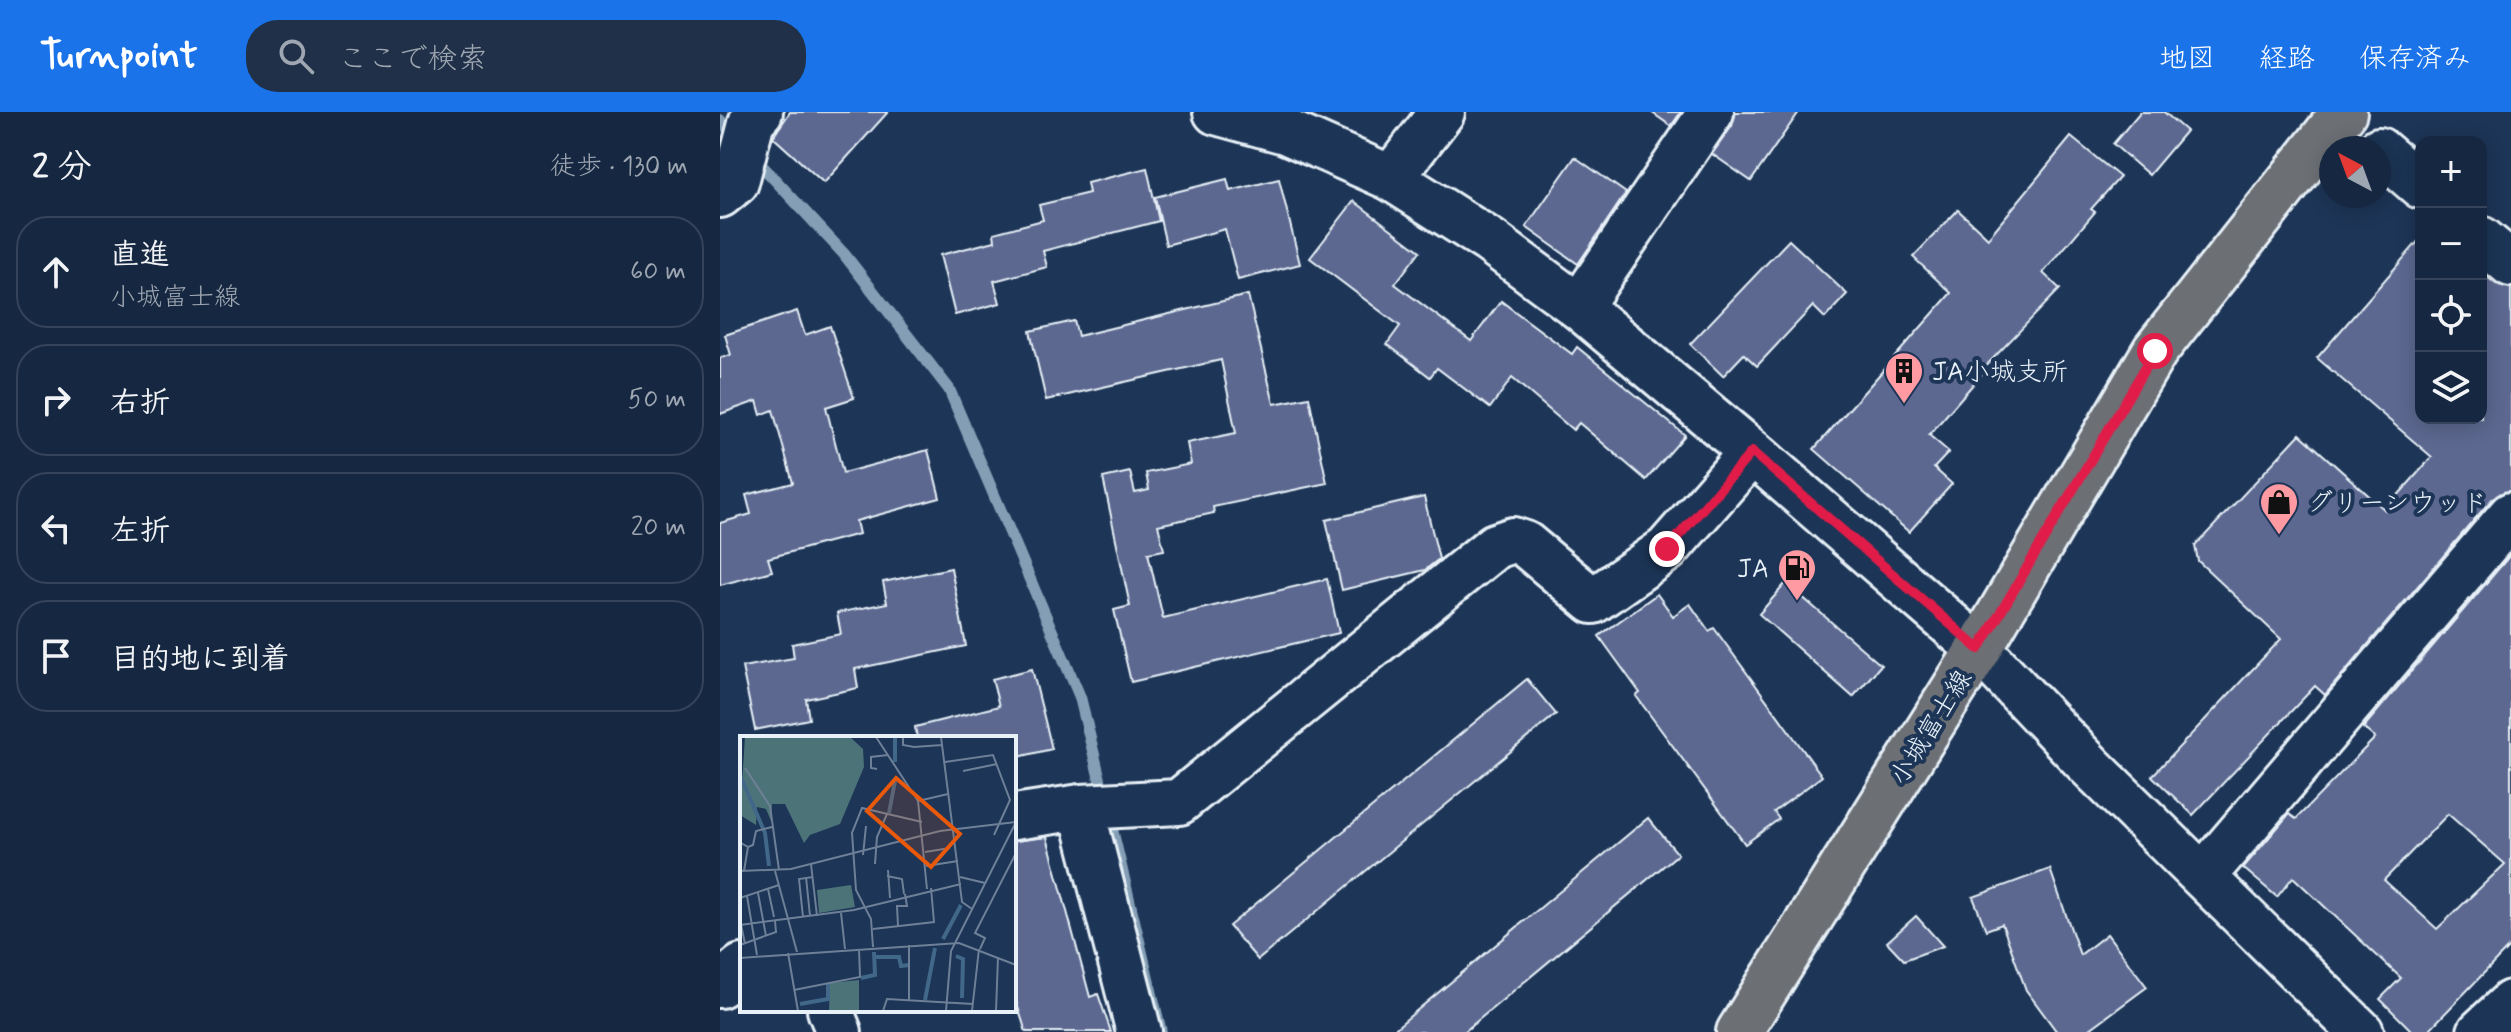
<!DOCTYPE html>
<html lang="ja">
<head>
<meta charset="utf-8">
<style>
	:root { --surface:#162841; --page:#1f3048; --text:#f1f3f6; --muted:#9ea6b1; --line:#35445a; --accent:#1a73e8 }
	body { margin:0; font-family:Mynerve,"Klee One",sans-serif; background:var(--page); color:var(--text) }
	.controls { position:absolute; right:24px; top:24px; display:grid; overflow:hidden; border-radius:16px; box-shadow:0 4px 20px #0003 }
	.controls button { width:72px; height:72px; display:grid; place-items:center; padding:0; border:0; border-bottom:2px solid var(--line); background:var(--surface); color:var(--text); font:40px sans-serif }
	.compass { position:absolute; left:1599px; top:24px; width:72px; height:72px; border-radius:50%; background:var(--surface); box-shadow:0 4px 20px #0003; rotate:319deg }
	.stop { position:absolute; width:24px; height:24px; margin:-18px; border:6px solid #e11d48; border-radius:50%; background:#fff }
	.stop.end { background:#e11d48; border-color:#fff; box-shadow:0 2px 8px #0008 }
	.list { margin:0; padding:0; list-style:none }
	h2 { display:flex; justify-content:space-between; align-items:center; height:104px; margin:0; padding:0 32px; font-size:34px }
	h2 small { font-size:26px; font-weight:400; color:var(--muted) }
	.list li { display:grid; grid-template-columns:52px 1fr auto; gap:24px; align-items:center; box-sizing:border-box; height:112px; margin:0 16px 16px; padding:0 16px; border:2px solid var(--line); border-radius:32px }
	.list b { display:block; font-size:30px; white-space:nowrap }
	.list p { margin:0; font-size:26px; white-space:nowrap; color:var(--muted) }
	.list em { font-size:26px; font-style:normal; color:var(--muted) }
	.icon { flex:none; width:44px; height:44px; fill:none; stroke:currentColor; stroke-width:2; stroke-linecap:round; stroke-linejoin:round }
	.map { position:relative; flex:none; width:1791px; height:920px; overflow:hidden }
	header { display:flex; align-items:center; gap:48px; box-sizing:border-box; height:112px; padding:0 40px; background:var(--accent); color:#fff }
	header strong { font-size:38px }
	nav { display:flex; gap:44px; margin-inline-start:auto; font-size:28px }
	.search { width:560px; height:72px; background:var(--page); display:flex; align-items:center; gap:20px; box-sizing:border-box; padding:0 28px; border-radius:32px; color:var(--muted); font-size:30px }
	main { display:flex }
	aside { flex:1; background:var(--surface) }
	.map>svg:first-child { display:block }
	.lines { fill:none; stroke-linecap:round; stroke-linejoin:round }
	.stream { stroke:#849fb5; stroke-width:12 }
	.building { fill:#5c6890; stroke:#e8f1f8; stroke-width:2; fill-rule:evenodd }
	.minor-casing { stroke:#e8f1f8; stroke-width:50 }
	.major-casing { stroke:#e8f1f8; stroke-width:50 }
	.minor { stroke:#1d3557; stroke-width:44 }
	.major { stroke:#6c6f75; stroke-width:44 }
	.route { stroke:#e11d48; stroke-width:10 }
	.labels { text-anchor:middle; stroke-width:8; stroke-linejoin:round; paint-order:stroke }
	.poi-label { font-size:26px; fill:#e8f1f8; stroke:#1d3557; text-anchor:start }
	.street-label { font-size:26px; fill:#e8f1f8; stroke:#1d3557 }
	.inset-river { fill:none; stroke:#426889; stroke-width:4 }
	.inset-road { fill:none; stroke:#6e8097; stroke-width:2 }
	.view { fill:#e8590c; fill-opacity:0.15; stroke:#e8590c; stroke-width:4 }
	.inset-edge { fill:none; stroke:#e8f1f8; stroke-width:4 }
</style>
</head>
<body>
<header>
<strong>Turnpoint</strong>
<div class="search"><svg class="icon" aria-label="search" viewBox="0 0 24 24"><circle cx="10" cy="10" r="6"/><path d="M15 15l6 6"/></svg>ここで検索</div>
<nav><a>地図</a><a>経路</a><a>保存済み</a></nav>
</header>
<main>
<aside>
<h2>2 分<small>徒歩 · 130 m</small></h2>
<ul class="list">
<li><svg class="icon" aria-label="ahead" viewBox="0 0 24 24"><path d="M12 20V5M6 11l6-6 6 6"/></svg><div><b>直進</b><p>小城富士線</p></div><em>60 m</em></li>
<li><svg class="icon" aria-label="right" viewBox="0 0 24 24"><path d="M7 20v-9h11M14 6l5 5-5 5"/></svg><div><b>右折</b></div><em>50 m</em></li>
<li><svg class="icon" aria-label="left" viewBox="0 0 24 24"><path d="M17 20v-9H6M10 6l-5 5 5 5"/></svg><div><b>左折</b></div><em>20 m</em></li>
<li><svg class="icon" aria-label="arrive" viewBox="0 0 24 24"><path d="M6 21V4h12l-3 4 3 4H6"/></svg><div><b>目的地に到着</b></div></li>
</ul>
</aside>
<div class="map">
<svg width="1791" height="920" viewBox="0 0 1791 920">
	<rect width="100%" height="100%" fill="#1d3557"/>
	<filter id="ink" filterUnits="userSpaceOnUse"><feTurbulence type="fractalNoise" baseFrequency=".0125" numOctaves="2"/><feDisplacementMap in="SourceGraphic" scale="16" xChannelSelector="R" yChannelSelector="G"/><feConvolveMatrix kernelMatrix="1 2 1 2 8 2 1 2 1" color-interpolation-filters="sRGB"/></filter>
	<g filter="url(#ink)">
		<g class="lines">
			<g class="stream">
				<polyline points="0,8 17,26"/>
				<polyline points="32,43 124,142 229,277 360,585 441,920"/>
			</g>
		</g>
		<g class="building">
			<polygon points="70,0 168,0 104,71 53,25"/>
			<polygon points="931,0 961,0 951,14"/>
			<polygon points="1016,0 1079,0 1031,69 992,42 1012,14"/>
			<polygon points="1420,0 1444,0 1466,19 1429,63 1393,32"/>
			<polygon points="1351,25 1400,65 1371,97 1375,100 1323,161 1340,177 1260,260 1262,262 1209,323 1229,340 1214,356 1232,372 1189,420 1094,337 1231,181 1193,145 1238,98 1268,126"/>
			<polygon points="855,45 906,81 858,152 806,115"/>
			<polygon points="427,56 439,109 323,139 327,155 274,169 280,191 235,203 220,143 275,129 274,121 323,108 319,93 369,81 367,71"/>
			<polygon points="507,67 510,79 559,67 580,152 518,168 505,117 446,133 435,85"/>
			<polygon points="634,89 700,139 675,172 751,229 781,189 852,242 857,235 965,323 926,368 859,311 853,318 792,266 770,296 717,256 710,265 667,232 680,214 590,146"/>
			<polygon points="1701,126 1701,306 1761,306 1761,160 1776,172 1791,176 1791,379 1772,387 1605,583 1595,574 1473,703 1432,664 1561,527 1478,449 1475,434 1580,322 1665,398 1712,345 1597,246"/>
			<polygon points="1069,128 1127,182 1105,206 1093,194 1037,254 1024,242 1003,264 970,232"/>
			<polygon points="528,183 554,292 589,285 607,371 493,395 494,401 438,413 444,438 428,441 443,506 607,467 619,521 411,570 394,498 410,494 383,366 410,360 415,381 429,378 426,361 471,352 467,331 516,321 501,248 326,288 310,219 354,209 358,224"/>
			<polygon points="77,199 85,223 110,214 134,286 106,295 123,361 208,338 220,386 136,409 139,422 48,446 52,459 0,473 0,411 31,402 26,383 73,371 53,298 41,303 37,289 0,302 0,246 11,243 5,223"/>
			<polygon points="704,385 719,447 705,458 622,478 606,408"/>
			<path d="M 1791,442 L 1791,833 L 1707,920 L 1693,920 L 1660,887 L 1681,866 L 1573,765 L 1557,785 L 1523,756 L 1569,702 L 1576,707 L 1655,626 L 1643,616 ZM 1728,702 L 1785,752 L 1717,817 L 1664,768 Z"/>
			<polygon points="231,456 246,534 135,557 138,576 86,587 89,607 35,618 22,555 74,546 72,532 121,522 117,501 167,491 163,470"/>
			<polygon points="1066,471 1161,553 1133,585 1039,502"/>
			<polygon points="937,482 953,504 970,492 989,519 994,516 1102,664 1054,700 1059,707 1025,732 916,584 920,581 879,524"/>
			<polygon points="312,557 332,637 294,646 294,626 197,626 195,615 279,594 272,567"/>
			<polygon points="807,567 836,602 538,848 509,814"/>
			<polygon points="928,706 958,742 744,920 671,920"/>
			<polygon points="327,725 370,885 378,882 391,920 306,920 294,883 294,729"/>
			<polygon points="1330,757 1360,843 1387,822 1427,875 1366,920 1337,920 1306,878 1282,812 1266,818 1253,785"/>
			<polygon points="1196,804 1223,834 1184,848 1167,830"/>
		</g>
		<g class="lines">
			<defs>
				<g id="minor">
					<polyline points="496,0 565,19 671,66 770,129 859,195 1032,340 1259,537 1371,655 1641,920"/>
					<polyline points="1659,38 1701,74"/>
					<polyline points="671,66 722,0"/>
					<polyline points="0,83 16,70 32,8 40,0"/>
					<polyline points="1761,127 1791,152"/>
					<polyline points="859,195 991,0"/>
					<polyline points="361,695 419,920"/>
					<polyline points="294,705 361,695 459,690 775,434 793,428 805,432 873,489 947,437 1032,340"/>
					<polyline points="1483,764 1791,403"/>
					<polyline points="0,873 22,855"/>
					<polyline points="110,898 119,920"/>
					<polyline points="1760,920 1791,891"/>
				</g>
				<polyline id="major" points="1019,920 1259,537 1435,239 1624,0"/>
			</defs>
			<use href="#minor" class="minor-casing"/>
			<use href="#major" class="major-casing"/>
			<use href="#minor" class="minor"/>
			<use href="#major" class="major"/>
		</g>
	</g>
	<g class="lines" filter="url(#ink)">
		<polyline class="route" points="947,437 1032,340 1259,537 1435,239"/>
	</g>
	<defs>
		<symbol id="building-pin" viewBox="-11 -11 22 30"><path d="M0 17L-7.5 6A9.5 9.5 0 1 1 7.5 6Z" fill="#ff9aa2" stroke="#1d3557"/><path d="M-4-6H4V6H1V3H-1V6H-4ZM-2.5-4.3h1.7v1.8h-1.7ZM.8-4.3h1.7v1.8H.8ZM-2.5-1h1.7V.8h-1.7ZM.8-1h1.7V.8H.8Z" fill="#111"/></symbol>
		<symbol id="shop-pin" viewBox="-11 -11 22 30"><path d="M0 17L-7.5 6A9.5 9.5 0 1 1 7.5 6Z" fill="#ff9aa2" stroke="#1d3557"/><path d="M-5-2.5h2.3a2.7 3.5 0 0 1 5.4 0H5L5.5 6h-11ZM-1.5-2.5h3a1.5 2.3 0 0 0-3 0Z" fill="#111"/></symbol>
		<symbol id="fuel-pin" viewBox="-11 -11 22 30"><path d="M0 17L-7.5 6A9.5 9.5 0 1 1 7.5 6Z" fill="#ff9aa2" stroke="#1d3557"/><path d="M-5.5-6h7V0h2V4h1.3V-2.5L3-4.5l.8-.8L6-3V5H2.5V1h-1V6h-7ZM-4.2-4.7v3.2H.2V-4.7Z" fill="#111"/></symbol>
	</defs>
	<g fill-rule="evenodd">
		<use href="#building-pin" x="1162" y="237" width="44" height="60"/>
		<use href="#shop-pin" x="1537" y="368" width="44" height="60"/>
		<use href="#fuel-pin" x="1055" y="434" width="44" height="60"/>
	</g>
	<g class="labels">
		<g class="poi-label">
			<text x="1212" y="268">JA小城支所</text>
			<text x="1587" y="399">グリーンウッド</text>
			<text x="1049" y="465" text-anchor="end">JA</text>
		</g>
		<g class="street-label">
			<text transform="translate(1210 615) rotate(-58)" y="9">小城富士線</text>
		</g>
	</g>
	<g transform="translate(20 624)">
		<rect width="276" height="276" fill="#1d3557"/>
		<path d="M 5,1 L 110,1 L 123,13 L 124,31 L 100,88 L 70,99 L 64,107 L 45,68 L 32,68 L 31,85 L 26,73 L 17,71 L 16,89 L 0,79 ZM 111,149 L 115,171 L 79,177 L 77,154 ZM 119,244 L 119,275 L 89,275 L 90,247 Z" fill="#4c7478"/>
		<path class="inset-river" d="M 155,26 L 155,1M 0,39 L 25,97 L 29,130M 149,77 L 155,45M 203,203 L 221,169M 216,220 L 223,223 L 222,262M 135,221 L 159,221 L 161,230 L 169,229M 121,242 L 135,239 L 134,216M 185,264 L 195,212M 60,268 L 88,263 L 88,247"/>
		<path class="inset-road" d="M 136,1 L 178,65 L 187,153M 163,1 L 163,9 L 174,11 L 202,9M 201,1 L 222,166 L 232,173M 205,26 L 253,19 L 270,64 L 254,99M 5,32 L 30,70 L 39,134M 137,33 L 131,32 L 131,21 L 148,19M 223,35 L 257,28M 178,65 L 208,58M 1,107 L 8,111 L 4,135M 8,111 L 13,109 L 16,95 L 32,91M 185,116 L 210,112M 123,119 L 126,90M 71,128 L 77,180M 135,128 L 137,101 L 147,78M 186,130 L 218,125M 148,134 L 150,162M 0,135 L 51,133 L 200,95 L 276,86M 35,135 L 57,216M 147,140 L 162,143 L 164,158M 66,141 L 70,180M 220,141 L 245,147M 28,153 L 34,181M 18,157 L 26,200M 7,160 L 17,219M 0,162 L 39,149M 101,177 L 105,213M 63,181 L 59,143 L 73,141M 0,183 L 5,208M 0,189 L 114,174 L 221,148M 158,190 L 157,170 L 167,170 L 165,158M 133,193 L 194,186 L 191,152M 0,209 L 36,196 L 35,185M 133,211 L 131,183 L 116,154 L 112,97 L 122,72 L 182,86M 240,213 L 245,202 L 235,197 L 276,117M 48,217 L 58,275M 0,222 L 219,207 L 276,229M 54,254 L 120,241 L 119,213M 169,264 L 169,209M 143,275 L 147,263 L 233,268M 206,275 L 211,215 L 276,86M 232,275 L 239,213M 256,275 L 258,221"/>
		<path class="view" d="M 156,42 L 220,98 L 191,131 L 127,75 Z"/>
		<rect width="276" height="276" class="inset-edge"/>
	</g>
</svg>
<div class="controls">
<button>+</button>
<button>−</button>
<button><svg class="icon" aria-label="locate" viewBox="0 0 24 24"><circle cx="12" cy="12" r="6"/><path d="M12 2v4M12 18v4M2 12h4M18 12h4"/></svg></button>
<button><svg class="icon" aria-label="layers" viewBox="0 0 24 24"><path d="M12 4l9 5-9 5-9-5zM3 14l9 5 9-5"/></svg></button>
</div>
<svg class="compass" viewBox="-18 -18 36 36"><path d="M0-13l5 13h-10z" fill="#e53935"/><path d="M0 13l5-13h-10z" fill="#9ea6b1"/></svg>
<div class="stop" style="left:1435px;top:239px"></div>
<div class="stop end" style="left:947px;top:437px"></div>
</div>
</main>
</body>
</html>
